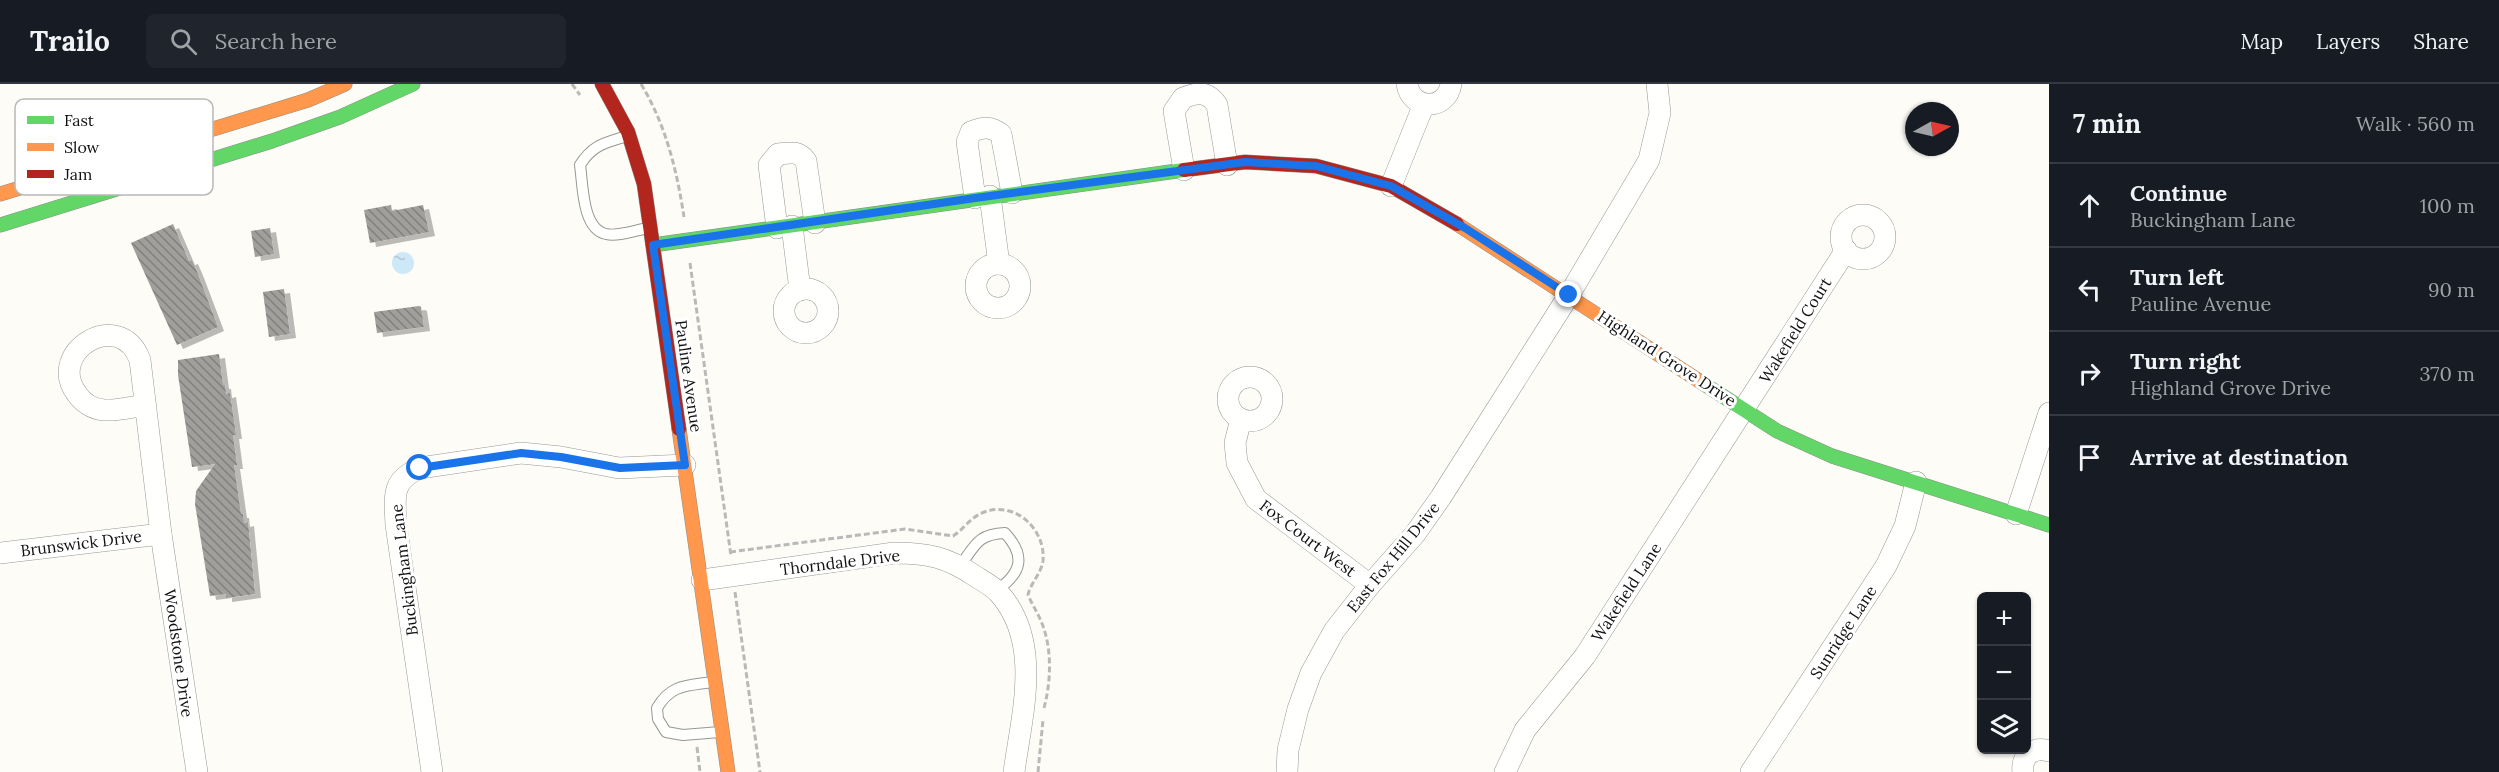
<!DOCTYPE html>
<html lang="en">
<head>
<meta charset="utf-8">
<style>
	:root { --surface:#171b24; --page:#20242c; --text:#f1f3f6; --muted:#9ea1a6; --line:#363941 }
	body { margin:0; font-family:Lora,serif; background:var(--page); color:var(--text) }
	.controls { position:absolute; right:18px; bottom:18px; display:grid; overflow:hidden; border-radius:9px; box-shadow:0 2px 4px #0004 }
	.controls button { width:54px; height:54px; display:grid; place-items:center; padding:0; border:0; border-bottom:2px solid var(--line); background:var(--surface); color:var(--text); font:30px sans-serif }
	.compass { position:absolute; left:1905px; top:18px; width:54px; height:54px; border-radius:50%; background:var(--surface); box-shadow:0 2px 4px #0004; rotate:82deg }
	.stop { position:absolute; width:18px; height:18px; margin:-14px; border:4px solid #1a73e8; border-radius:50%; background:#fff }
	.stop.end { background:#1a73e8; border-color:#fff; box-shadow:0 2px 6px #0008 }
	.list { margin:0; padding:0; list-style:none }
	h2 { display:flex; justify-content:space-between; align-items:center; height:78px; margin:0; padding:0 24px; font-size:26px }
	h2 small { font-size:20px; font-weight:400; color:var(--muted) }
	.list li { display:grid; grid-template-columns:39px 1fr auto; gap:18px; align-items:center; box-sizing:border-box; height:84px; padding:0 24px; border-top:2px solid var(--line) }
	.list b { display:block; font-size:22px; white-space:nowrap }
	.list p { margin:0; font-size:20px; white-space:nowrap; color:var(--muted) }
	.list em { font-size:20px; font-style:normal; color:var(--muted) }
	.icon { flex:none; width:33px; height:33px; fill:none; stroke:currentColor; stroke-width:2; stroke-linecap:round; stroke-linejoin:round }
	.map { position:relative; flex:none; width:2049px; height:688px; overflow:hidden }
	header { display:flex; align-items:center; gap:36px; box-sizing:border-box; height:84px; padding:0 30px; background:var(--surface); border-bottom:2px solid var(--line) }
	header strong { font-size:28px }
	nav { display:flex; gap:33px; margin-inline-start:auto; font-size:21px }
	.search { width:420px; height:54px; background:var(--page); display:flex; align-items:center; gap:15px; box-sizing:border-box; padding:0 21px; border-radius:9px; color:var(--muted); font-size:22px }
	main { display:flex }
	aside { flex:1; background:var(--surface) }
	.map>svg:first-child { display:block }
	.water { fill:url(#water-ripples) }
	.building { fill:url(#building-back-hatch); filter:url(#shadow) }
	.lines { fill:none; stroke-linecap:round; stroke-linejoin:round }
	.lane-casing { stroke:#979795; stroke-width:12 }
	.street-casing { stroke:#979795; stroke-width:22 }
	.fast-casing { stroke:#8e8d8b; stroke-width:15 }
	.slow-casing { stroke:#8e8d8b; stroke-width:15 }
	.jam-casing { stroke:#8e8d8b; stroke-width:15 }
	.path { stroke:#b9b9b8; stroke-width:3; stroke-dasharray:6 3; stroke-linecap:butt }
	.lane { stroke:#fffffe; stroke-width:10 }
	.street { stroke:#fffffe; stroke-width:21 }
	.fast { stroke:#63d668; stroke-width:14 }
	.slow { stroke:#ff974d; stroke-width:14 }
	.jam { stroke:#b3261e; stroke-width:14 }
	.route { stroke:#1a73e8; stroke-width:8 }
	.labels { text-anchor:middle; stroke-width:6; stroke-linejoin:round; paint-order:stroke }
	.street-label { font-size:16px; fill:#111; stroke:#fff }
	.key { fill:#fff; stroke:#b8b8b8; stroke-width:1.5 }
	.key-label { font-size:16px; fill:#111 }
</style>
</head>
<body>
<header>
<strong>Trailo</strong>
<div class="search"><svg class="icon" aria-label="search" viewBox="0 0 24 24"><circle cx="10" cy="10" r="6"/><path d="M15 15l6 6"/></svg>Search here</div>
<nav><a>Map</a><a>Layers</a><a>Share</a></nav>
</header>
<main>
<div class="map">
<svg width="2049" height="688" viewBox="0 0 2049 688">
	<defs>
		<pattern id="water-ripples" width="26" height="14" patternUnits="userSpaceOnUse" patternTransform="scale(1.5)"><rect width="26" height="14" fill="#cde8f7"/><path d="M2 4q2-2 4 0t4 0M15 11q2-2 4 0t4 0" fill="none" stroke="#afc6d3"/></pattern>
		<pattern id="building-back-hatch" width="6" height="6" patternUnits="userSpaceOnUse" patternTransform="scale(1.5)"><rect width="6" height="6" fill="#a19f9c"/><path d="M-1 5l2 2M0 0l6 6M5-1l2 2" fill="none" stroke="#82807e"/></pattern>
		<filter id="shadow"><feDropShadow dx="6" dy="4" stdDeviation="0" flood-color="#0004"/></filter>
	</defs>
	<rect width="100%" height="100%" fill="#fdfcf7"/>
	<circle class="water" cx="403" cy="179" r="11"/>
	<g class="building">
		<polygon points="391,121 392,127 423,121 429,148 370,159 364,126"/>
		<polygon points="173,140 189,177 192,176 198,190 218,243 177,261 131,159"/>
		<polygon points="270,144 274,170 255,173 251,147"/>
		<polygon points="284,205 290,250 269,253 263,208"/>
		<polygon points="419,222 421,223 424,243 377,249 374,228"/>
		<polygon points="219,270 223,301 225,301 226,310 230,309 236,351 233,351 237,381 234,381 241,430 243,430 244,439 248,438 255,510 226,514 226,510 210,512 195,420 196,407 215,380 192,383 178,291 178,276"/>
	</g>
	<g class="lines">
		<defs>
			<g id="lane">
				<path d="M 627,52 C 606,59 593,60 580,81 C 583,101 582,145 606,150 C 618,153 636,146 648,144"/>
				<path d="M 960,482 C 975,462 977,450 1005,449 C 1026,472 1022,489 996,507"/>
				<path d="M 712,598 C 687,602 671,600 657,624 L 658,635 L 666,648 L 683,651 L 720,648"/>
			</g>
			<g id="street">
				<path d="M 1407,0 C 1411,27 1447,27 1451,0"/>
				<path d="M 1184,86 L 1174,27 L 1183,14 C 1198,8 1208,7 1217,21 L 1227,81"/>
				<polyline points="1391,102 1424,20"/>
				<polyline points="990,112 999,180"/>
				<path d="M 975,114 L 967,58 L 971,48 C 983,43 991,42 1001,50 L 1012,109"/>
				<circle cx="1863" cy="153" r="22"/>
				<polyline points="792,142 800,206"/>
				<path d="M 777,144 L 769,81 L 778,70 C 790,69 798,66 806,77 L 815,139"/>
				<circle cx="998" cy="202" r="22"/>
				<circle cx="806" cy="227" r="22"/>
				<circle cx="1250" cy="315" r="22"/>
				<path d="M 145,321 C 132,323 117,327 104,326 C 93,325 83,319 77,310 C 45,268 120,222 140,276 L 161,450 L 197,688"/>
				<polyline points="1241,335 1235,359 1237,379 1256,415 1370,501"/>
				<polyline points="2016,430 2049,329"/>
				<polyline points="0,469 161,450"/>
				<path d="M 702,496 L 894,469 C 928,469 947,473 975,492 C 983,497 992,502 998,508 C 1043,557 1022,629 1014,688"/>
				<path d="M 432,688 L 396,441 C 395,413 390,397 420,384 L 521,369 L 561,373 L 619,384 L 685,381"/>
				<polyline points="1287,688 1288,666 1298,625 1311,589 1334,547 1370,501 1415,450 1441,413 1569,211 1649,76 1660,29 1657,0"/>
				<polyline points="1505,688 1525,646 1585,572 1846,166"/>
				<polyline points="1751,688 1886,482 1905,442 1916,398"/>
				<path d="M 2023,688 C 2021,672 2033,662 2049,667"/>
			</g>
			<g id="fast">
				<polyline points="0,141 272,57 340,33 413,0"/>
				<polyline points="653,161 1184,86"/>
				<polyline points="1704,300 1777,347 1832,372 2049,441"/>
			</g>
			<g id="slow">
				<polyline points="0,110 308,16 345,0"/>
				<polyline points="1457,140 1704,300"/>
				<polyline points="679,345 728,688"/>
			</g>
			<g id="jam">
				<polyline points="602,0 628,48 644,100 679,345"/>
				<polyline points="1184,86 1245,78 1316,82 1391,102 1457,140"/>
			</g>
		</defs>
		<use href="#lane" class="lane-casing"/>
		<use href="#street" class="street-casing"/>
		<use href="#fast" class="fast-casing"/>
		<use href="#slow" class="slow-casing"/>
		<use href="#jam" class="jam-casing"/>
		<g class="path">
			<polyline points="572,0 580,11"/>
			<path d="M 641,0 C 666,41 677,87 684,133"/>
			<polyline points="690,179 731,472"/>
			<path d="M 730,468 L 905,445 L 953,452 C 963,446 970,434 982,429 C 1014,415 1046,445 1043,477 C 1041,490 1030,500 1028,511 C 1033,522 1039,531 1043,542 C 1052,567 1051,598 1044,624"/>
			<polyline points="735,508 760,688"/>
			<polyline points="697,663 700,688"/>
			<polyline points="1038,688 1043,636"/>
		</g>
		<use href="#lane" class="lane"/>
		<use href="#street" class="street"/>
		<use href="#fast" class="fast"/>
		<use href="#slow" class="slow"/>
		<use href="#jam" class="jam"/>
	</g>
	<g class="lines">
		<polyline class="route" points="420,384 521,369 561,373 620,384 685,381 653,161 975,114 1245,78 1316,82 1391,102 1465,144 1569,211"/>
	</g>
	<g class="labels">
		<g class="street-label">
			<text transform="translate(1795 246) rotate(-58)" y="6">Wakefield Court</text>
			<text transform="translate(1667 274) rotate(33)" y="6">Highland Grove Drive</text>
			<text transform="translate(689 292) rotate(82)" y="6">Pauline Avenue</text>
			<text transform="translate(1308 454) rotate(37)" y="6">Fox Court West</text>
			<text transform="translate(81 459) rotate(-7)" y="6">Brunswick Drive</text>
			<text transform="translate(1393 473) rotate(-51)" y="6">East Fox Hill Drive</text>
			<text transform="translate(840 478) rotate(-7)" y="6">Thorndale Drive</text>
			<text transform="translate(404 486) rotate(-97)" y="6">Buckingham Lane</text>
			<text transform="translate(1626 508) rotate(-57)" y="6">Wakefield Lane</text>
			<text transform="translate(1843 548) rotate(-57)" y="6">Sunridge Lane</text>
			<text transform="translate(179 569) rotate(82)" y="6">Woodstone Drive</text>
		</g>
	</g>
	<rect x="15" y="15" width="198" height="96" rx="9" class="key"/>
	<rect x="27" y="32" width="27" height="8" fill="#63d668"/>
	<rect x="27" y="59" width="27" height="8" fill="#ff974d"/>
	<rect x="27" y="86" width="27" height="8" fill="#b3261e"/>
	<g class="key-label">
		<text x="64" y="42">Fast</text>
		<text x="64" y="69">Slow</text>
		<text x="64" y="96">Jam</text>
	</g>
</svg>
<div class="controls">
<button>+</button>
<button>−</button>
<button><svg class="icon" aria-label="layers" viewBox="0 0 24 24"><path d="M12 4l9 5-9 5-9-5zM3 14l9 5 9-5"/></svg></button>
</div>
<svg class="compass" viewBox="-18 -18 36 36"><path d="M0-13l5 13h-10z" fill="#e53935"/><path d="M0 13l5-13h-10z" fill="#9ea1a6"/></svg>
<div class="stop" style="left:420px;top:384px"></div>
<div class="stop end" style="left:1569px;top:211px"></div>
</div>
<aside>
<h2>7 min<small>Walk · 560 m</small></h2>
<ul class="list">
<li><svg class="icon" aria-label="ahead" viewBox="0 0 24 24"><path d="M12 20V5M6 11l6-6 6 6"/></svg><div><b>Continue</b><p>Buckingham Lane</p></div><em>100 m</em></li>
<li><svg class="icon" aria-label="left" viewBox="0 0 24 24"><path d="M17 20v-9H6M10 6l-5 5 5 5"/></svg><div><b>Turn left</b><p>Pauline Avenue</p></div><em>90 m</em></li>
<li><svg class="icon" aria-label="right" viewBox="0 0 24 24"><path d="M7 20v-9h11M14 6l5 5-5 5"/></svg><div><b>Turn right</b><p>Highland Grove Drive</p></div><em>370 m</em></li>
<li><svg class="icon" aria-label="arrive" viewBox="0 0 24 24"><path d="M6 21V4h12l-3 4 3 4H6"/></svg><div><b>Arrive at destination</b></div></li>
</ul>
</aside>
</main>
</body>
</html>
